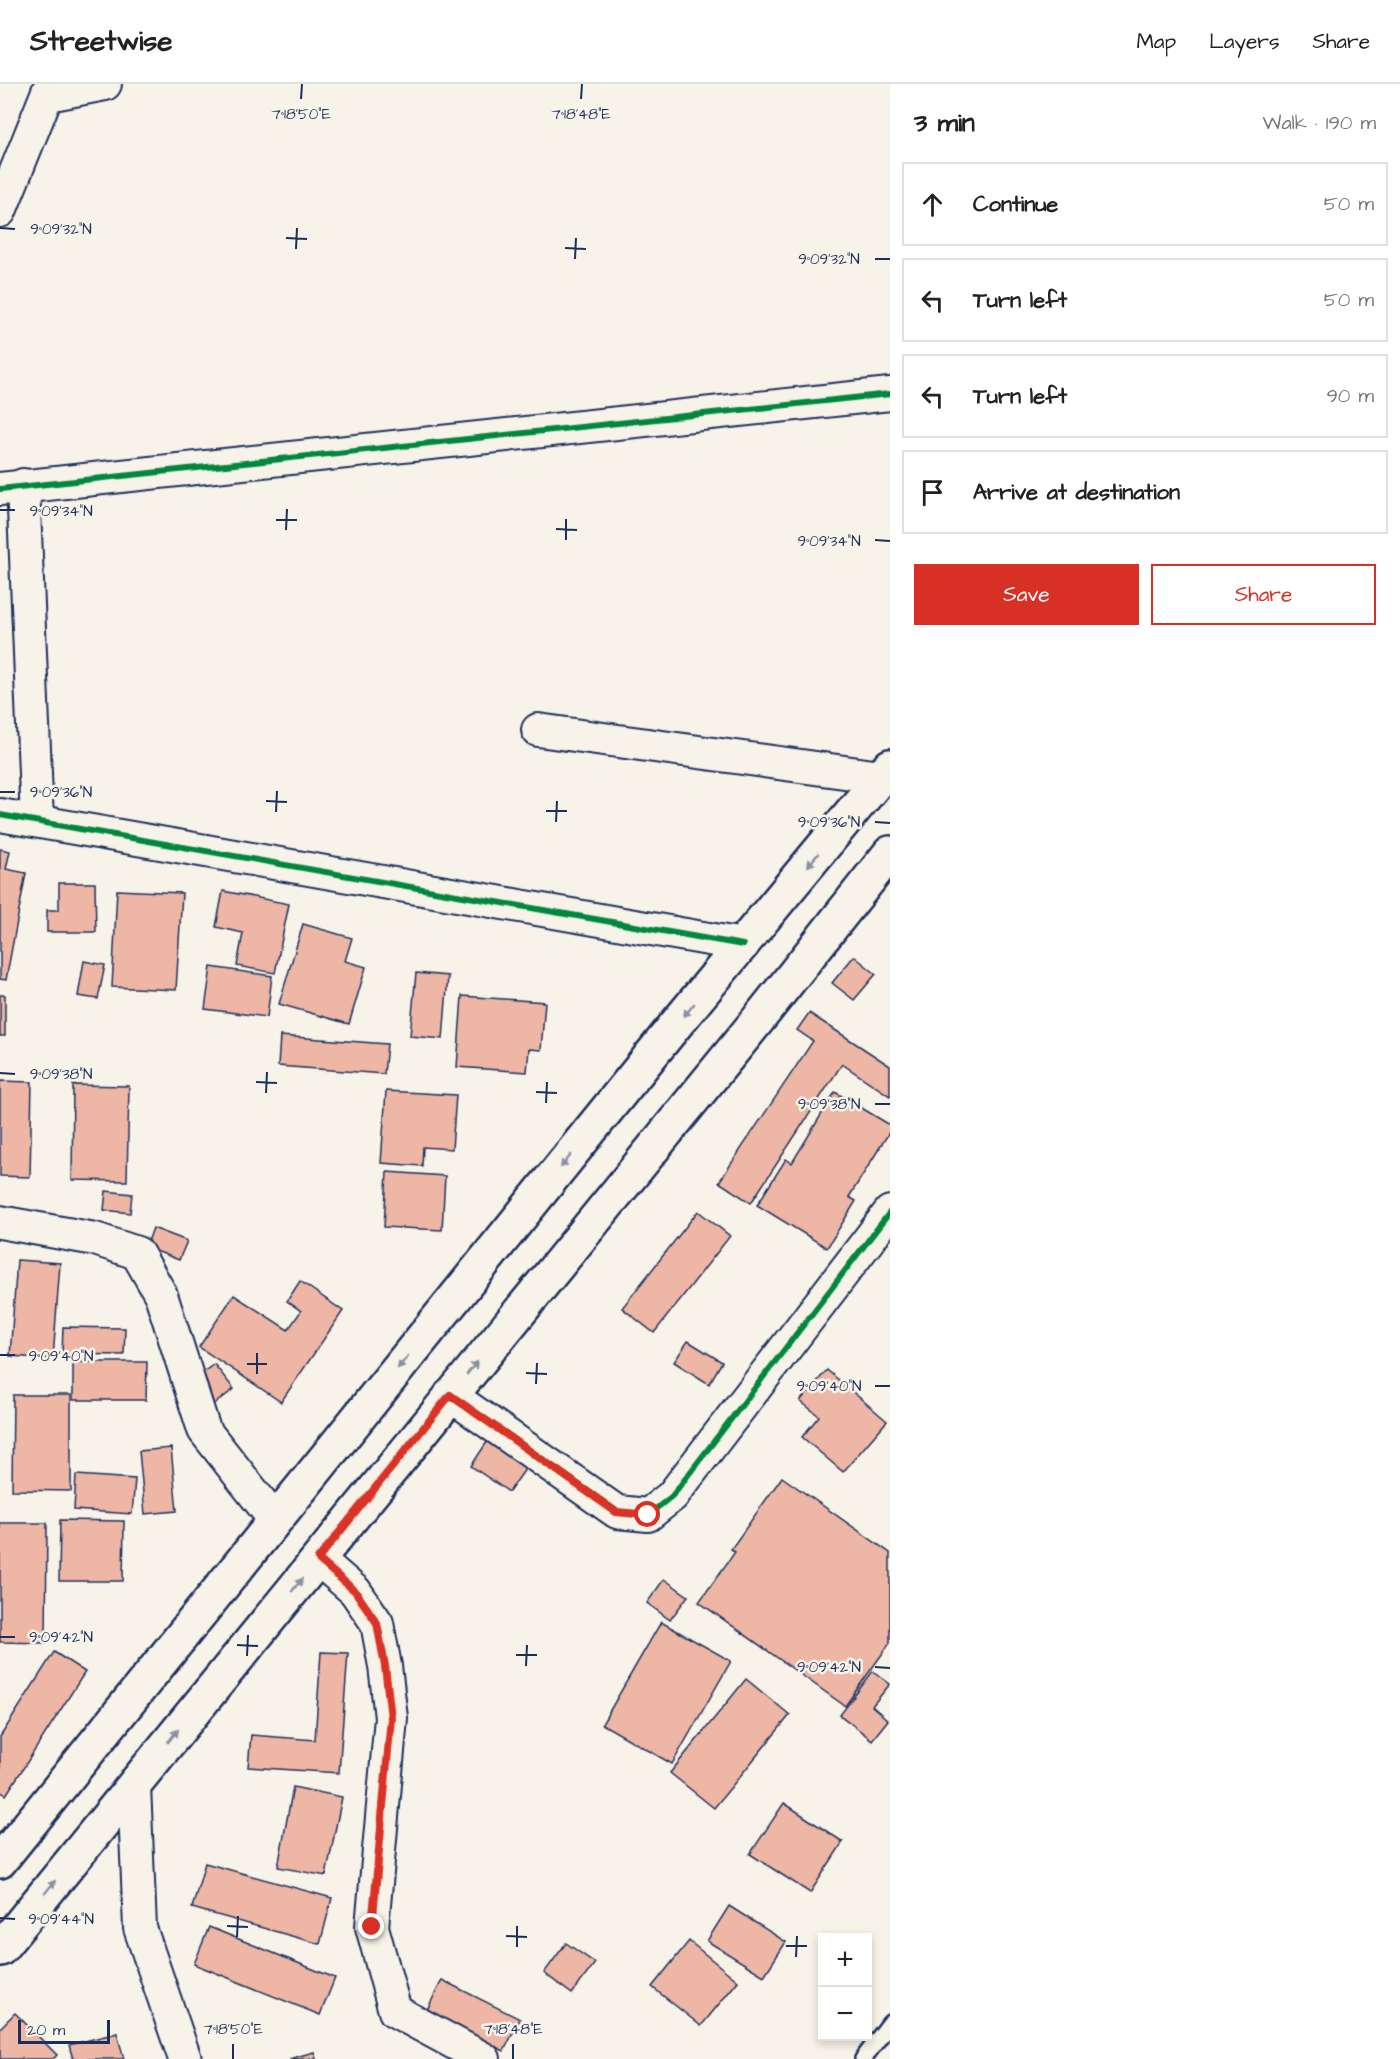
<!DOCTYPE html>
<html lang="en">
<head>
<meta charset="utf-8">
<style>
	:root { --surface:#fff; --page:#f2f2f2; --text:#222; --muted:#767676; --line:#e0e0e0; --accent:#d93025 }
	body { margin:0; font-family:"Architects Daughter",sans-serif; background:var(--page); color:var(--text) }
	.controls { position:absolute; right:18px; bottom:18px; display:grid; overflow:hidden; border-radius:0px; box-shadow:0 3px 9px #0003 }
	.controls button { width:54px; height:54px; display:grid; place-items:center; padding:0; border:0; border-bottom:2px solid var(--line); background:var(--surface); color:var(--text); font:30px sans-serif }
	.scale { position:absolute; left:18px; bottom:15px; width:92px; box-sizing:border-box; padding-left:6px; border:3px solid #1b2f5e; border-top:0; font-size:16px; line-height:21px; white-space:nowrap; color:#1b2f5e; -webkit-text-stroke:4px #f7f3e8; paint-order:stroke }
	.stop { position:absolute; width:18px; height:18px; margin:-14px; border:4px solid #d93025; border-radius:50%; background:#fff }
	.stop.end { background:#d93025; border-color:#fff; box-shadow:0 2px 6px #0008 }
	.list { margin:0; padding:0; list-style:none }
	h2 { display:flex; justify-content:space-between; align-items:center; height:78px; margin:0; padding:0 24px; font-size:26px }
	h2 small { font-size:20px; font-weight:400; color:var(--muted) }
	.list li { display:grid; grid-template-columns:39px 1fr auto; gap:18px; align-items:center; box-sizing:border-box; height:84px; margin:0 12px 12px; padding:0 12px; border:2px solid var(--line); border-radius:0px }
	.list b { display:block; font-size:22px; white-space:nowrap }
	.list em { font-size:20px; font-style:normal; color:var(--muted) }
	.actions { display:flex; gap:12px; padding:18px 24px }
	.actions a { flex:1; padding:14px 0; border:2px solid var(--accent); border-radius:0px; text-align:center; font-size:21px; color:var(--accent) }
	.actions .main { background:var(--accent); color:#fff }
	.icon { flex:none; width:33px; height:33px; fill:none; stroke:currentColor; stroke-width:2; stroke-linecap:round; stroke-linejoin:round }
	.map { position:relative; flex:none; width:890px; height:1975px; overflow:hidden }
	header { display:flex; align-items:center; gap:36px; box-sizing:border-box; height:84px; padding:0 30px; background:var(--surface); border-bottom:2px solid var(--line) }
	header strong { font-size:28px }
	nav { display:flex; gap:33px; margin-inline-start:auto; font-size:21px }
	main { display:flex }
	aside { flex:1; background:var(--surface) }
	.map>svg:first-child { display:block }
	.building { fill:#eeb6a4; stroke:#1b2f5e; stroke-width:1.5 }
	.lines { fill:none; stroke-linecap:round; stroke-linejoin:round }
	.service-casing { stroke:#1b2f5e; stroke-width:20 }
	.minor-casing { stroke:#1b2f5e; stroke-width:36 }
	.secondary-casing { stroke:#1b2f5e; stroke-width:38 }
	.service { stroke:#f7f3e8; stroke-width:15 }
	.minor { stroke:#f7f3e8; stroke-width:32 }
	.secondary { stroke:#f7f3e8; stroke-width:33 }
	.cycleway-casing { stroke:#f7f3e8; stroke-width:10 }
	.cycleway { stroke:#00873e; stroke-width:6 }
	.oneway { fill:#8991a3 }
	.route { stroke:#d93025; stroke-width:8 }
	.ticks { fill:none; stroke:#1b2f5e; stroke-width:2 }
	.ticks-label { font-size:15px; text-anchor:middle; fill:#1b2f5e; stroke:#f7f3e8; stroke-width:5; stroke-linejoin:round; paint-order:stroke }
</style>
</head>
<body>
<header>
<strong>Streetwise</strong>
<nav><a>Map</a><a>Layers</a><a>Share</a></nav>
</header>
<main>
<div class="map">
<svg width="890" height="1975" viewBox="0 0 890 1975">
	<rect width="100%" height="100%" fill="#f7f3e8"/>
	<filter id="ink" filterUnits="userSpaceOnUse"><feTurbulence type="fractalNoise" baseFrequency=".0167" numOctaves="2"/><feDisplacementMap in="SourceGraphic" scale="12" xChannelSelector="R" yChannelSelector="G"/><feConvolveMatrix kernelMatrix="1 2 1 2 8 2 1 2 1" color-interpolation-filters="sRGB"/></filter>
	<g filter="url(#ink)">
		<g class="building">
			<polygon points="0,765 10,767 6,785 26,789 6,896 0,895"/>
			<polygon points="59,799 95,799 96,848 47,848 47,826 59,826"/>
			<polygon points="117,806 182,809 176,906 112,903"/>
			<polygon points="223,807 289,820 275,889 237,882 243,849 216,843"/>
			<polygon points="303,840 352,854 345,877 366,883 349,940 279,920"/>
			<polygon points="854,872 876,890 854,916 832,899"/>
			<polygon points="84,877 105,881 98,915 78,912"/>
			<polygon points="211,883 272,892 267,933 205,925"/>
			<polygon points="416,889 448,892 443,955 410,952"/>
			<rect x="0" y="911" width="5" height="41"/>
			<polygon points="462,912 545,918 541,966 529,965 527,988 457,983"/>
			<polygon points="809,929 890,982 890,1012 842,980 751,1119 719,1098 813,957 797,946"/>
			<polygon points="280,952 387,960 384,990 278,982"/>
			<polygon points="0,997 32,998 30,1093 0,1092"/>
			<polygon points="73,1001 129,1002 127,1097 72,1096"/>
			<polygon points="386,1007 456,1011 452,1065 423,1063 422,1082 381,1079"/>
			<polygon points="835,1008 890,1041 890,1047 849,1113 856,1117 827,1164 757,1121 786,1075 792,1079"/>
			<polygon points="387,1088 445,1092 442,1146 384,1143"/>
			<polygon points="106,1107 132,1110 130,1129 104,1126"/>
			<polygon points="698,1127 730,1152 654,1249 622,1224"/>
			<polygon points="153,1144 187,1157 179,1176 146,1163"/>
			<polygon points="17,1176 60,1179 53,1275 10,1272"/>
			<polygon points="300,1197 343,1227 281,1318 199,1263 234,1211 288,1246 301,1227 287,1217"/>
			<polygon points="63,1243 125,1244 124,1271 62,1270"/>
			<polygon points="688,1257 722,1278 709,1300 674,1278"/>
			<polygon points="73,1278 147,1278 146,1316 73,1316"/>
			<polygon points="214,1280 234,1305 213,1321 193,1296"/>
			<polygon points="827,1286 887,1337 843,1388 802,1353 819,1332 800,1317"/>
			<polygon points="13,1311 71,1311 71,1407 12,1406"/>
			<polygon points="489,1355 528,1381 509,1408 471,1382"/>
			<polygon points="171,1364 177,1427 145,1430 139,1367"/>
			<polygon points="76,1391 135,1395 132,1430 74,1426"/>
			<polygon points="782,1393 890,1469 890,1559 845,1622 699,1518 735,1468 731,1465"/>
			<polygon points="60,1436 124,1437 123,1497 59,1497"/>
			<polygon points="0,1439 47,1439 46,1559 0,1558"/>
			<polygon points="664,1495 688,1512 670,1536 647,1519"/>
			<polygon points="661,1538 731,1577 672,1680 602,1640"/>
			<polygon points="54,1568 85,1588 6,1711 0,1707 0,1653"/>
			<polygon points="321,1568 348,1569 339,1689 248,1683 251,1651 315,1656"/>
			<polygon points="873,1587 890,1600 872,1622 888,1636 872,1656 840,1631"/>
			<polygon points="746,1595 790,1631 714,1724 670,1689"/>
			<polygon points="293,1703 342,1713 326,1792 278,1783"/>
			<polygon points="784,1719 843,1758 810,1809 750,1770"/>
			<polygon points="205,1779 332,1814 320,1860 192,1824"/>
			<polygon points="729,1822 786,1858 764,1892 707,1857"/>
			<polygon points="209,1843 335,1894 320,1931 194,1880"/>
			<polygon points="689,1857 738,1897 701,1942 652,1903"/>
			<polygon points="566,1859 595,1879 572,1910 544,1889"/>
			<polygon points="442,1896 520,1935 504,1967 426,1928"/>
			<polygon points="15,1929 57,1971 53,1975 0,1975 0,1944"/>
			<polygon points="117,1949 124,1975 73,1975 69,1961"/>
			<polygon points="314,1968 316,1975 289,1975"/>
		</g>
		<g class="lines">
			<defs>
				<polyline id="service" points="863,1975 890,1939"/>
				<g id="minor">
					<polyline points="48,11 105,0"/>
					<polyline points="0,127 51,0"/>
					<polyline points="23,401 37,737"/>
					<polyline points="0,405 890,310"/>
					<polyline points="538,646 881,693"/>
					<polyline points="0,731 743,861"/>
					<polyline points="0,1138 95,1155 137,1169 161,1211 204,1346 275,1436"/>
					<polyline points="450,1311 617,1428 648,1431 672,1412 890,1128"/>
					<polyline points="318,1475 355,1507 377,1539 385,1582 391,1634 372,1843 395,1927 484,1975"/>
					<polyline points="134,1701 140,1844 185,1975"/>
				</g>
				<g id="secondary">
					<polyline points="0,1777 677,939 890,682"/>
					<polyline points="0,1865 757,937 890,769"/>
				</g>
			</defs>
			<use href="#service" class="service-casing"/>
			<use href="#minor" class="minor-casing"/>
			<use href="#secondary" class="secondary-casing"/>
			<use href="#service" class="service"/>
			<use href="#minor" class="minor"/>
			<use href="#secondary" class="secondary"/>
			<defs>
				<g id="cycleway">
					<polyline points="0,405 890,310"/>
					<polyline points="0,731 743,861"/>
					<polyline points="450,1311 617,1428 648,1431 672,1412 890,1128"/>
				</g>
			</defs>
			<use href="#cycleway" class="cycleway-casing"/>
			<use href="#cycleway" class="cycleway"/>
		</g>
		<defs><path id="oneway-solid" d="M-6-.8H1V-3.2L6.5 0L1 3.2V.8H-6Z" transform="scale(1.5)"/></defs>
		<g class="oneway">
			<use href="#oneway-solid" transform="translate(813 776) rotate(129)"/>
			<use href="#oneway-solid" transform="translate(689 926) rotate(130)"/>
			<use href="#oneway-solid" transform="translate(566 1077) rotate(129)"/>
			<use href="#oneway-solid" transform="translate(403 1278) rotate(129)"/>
			<use href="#oneway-solid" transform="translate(472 1284) rotate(-51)"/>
			<use href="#oneway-solid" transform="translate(297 1501) rotate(-51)"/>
			<use href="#oneway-solid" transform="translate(173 1652) rotate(-51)"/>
			<use href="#oneway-solid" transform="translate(50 1803) rotate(-51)"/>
		</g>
	</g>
	<g class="lines" filter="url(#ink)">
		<polyline class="route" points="372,1843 391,1634 385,1582 377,1539 355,1507 318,1475 450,1311 616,1428 648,1431"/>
	</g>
	<path class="ticks" d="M 301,15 L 302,0M 581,15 L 582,0M 0,144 L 15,145M 286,154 L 307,155M 565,164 L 586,165M 296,165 L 297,144M 575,175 L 576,154M 875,175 L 890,175M 0,426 L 15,426M 276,436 L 297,436M 556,445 L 577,446M 286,446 L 287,425M 566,456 L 566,435M 875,456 L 890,457M 0,708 L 15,708M 266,717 L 287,718M 546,727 L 567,727M 276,728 L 277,707M 556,738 L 557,717M 875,738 L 890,739M 0,989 L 15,990M 256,998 L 277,999M 536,1008 L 557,1009M 266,1009 L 267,988M 546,1019 L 547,998M 875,1020 L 890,1020M 0,1271 L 15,1271M 247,1280 L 267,1280M 526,1289 L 547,1290M 257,1290 L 257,1269M 536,1300 L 537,1279M 875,1302 L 890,1302M 0,1553 L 15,1553M 237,1561 L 258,1562M 516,1571 L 537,1571M 247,1572 L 248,1551M 526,1582 L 527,1561M 875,1583 L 890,1584M 0,1834 L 15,1835M 227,1842 L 248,1843M 506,1852 L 527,1853M 237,1853 L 238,1832M 786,1862 L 807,1862M 517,1863 L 517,1842M 796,1873 L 797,1852M 233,1975 L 233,1960M 513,1975 L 513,1960"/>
	<g class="ticks-label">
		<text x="301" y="35">7°18'50"E</text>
		<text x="581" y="35">7°18'48"E</text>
		<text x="61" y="150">9°09'32"N</text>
		<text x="829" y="180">9°09'32"N</text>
		<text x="61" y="432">9°09'34"N</text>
		<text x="829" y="462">9°09'34"N</text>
		<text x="61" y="713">9°09'36"N</text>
		<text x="829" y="743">9°09'36"N</text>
		<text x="61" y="995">9°09'38"N</text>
		<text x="829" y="1025">9°09'38"N</text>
		<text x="61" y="1277">9°09'40"N</text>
		<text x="829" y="1307">9°09'40"N</text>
		<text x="61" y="1558">9°09'42"N</text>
		<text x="829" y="1588">9°09'42"N</text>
		<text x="61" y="1840">9°09'44"N</text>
		<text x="233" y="1950">7°18'50"E</text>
		<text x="513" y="1950">7°18'48"E</text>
	</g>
</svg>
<div class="controls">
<button>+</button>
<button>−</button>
</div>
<div class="scale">20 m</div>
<div class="stop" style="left:648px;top:1431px"></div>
<div class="stop end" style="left:372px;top:1843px"></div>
</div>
<aside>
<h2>3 min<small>Walk · 190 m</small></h2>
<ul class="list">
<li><svg class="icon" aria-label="ahead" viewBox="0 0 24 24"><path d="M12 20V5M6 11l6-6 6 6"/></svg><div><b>Continue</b></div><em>50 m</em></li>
<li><svg class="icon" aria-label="left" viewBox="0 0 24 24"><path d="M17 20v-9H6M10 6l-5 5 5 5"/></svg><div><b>Turn left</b></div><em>50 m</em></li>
<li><svg class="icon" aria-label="left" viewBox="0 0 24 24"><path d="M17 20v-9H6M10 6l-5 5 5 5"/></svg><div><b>Turn left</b></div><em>90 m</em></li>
<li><svg class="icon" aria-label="arrive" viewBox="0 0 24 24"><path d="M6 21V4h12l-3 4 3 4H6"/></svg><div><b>Arrive at destination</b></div></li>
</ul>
<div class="actions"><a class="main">Save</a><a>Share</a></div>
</aside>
</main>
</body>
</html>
